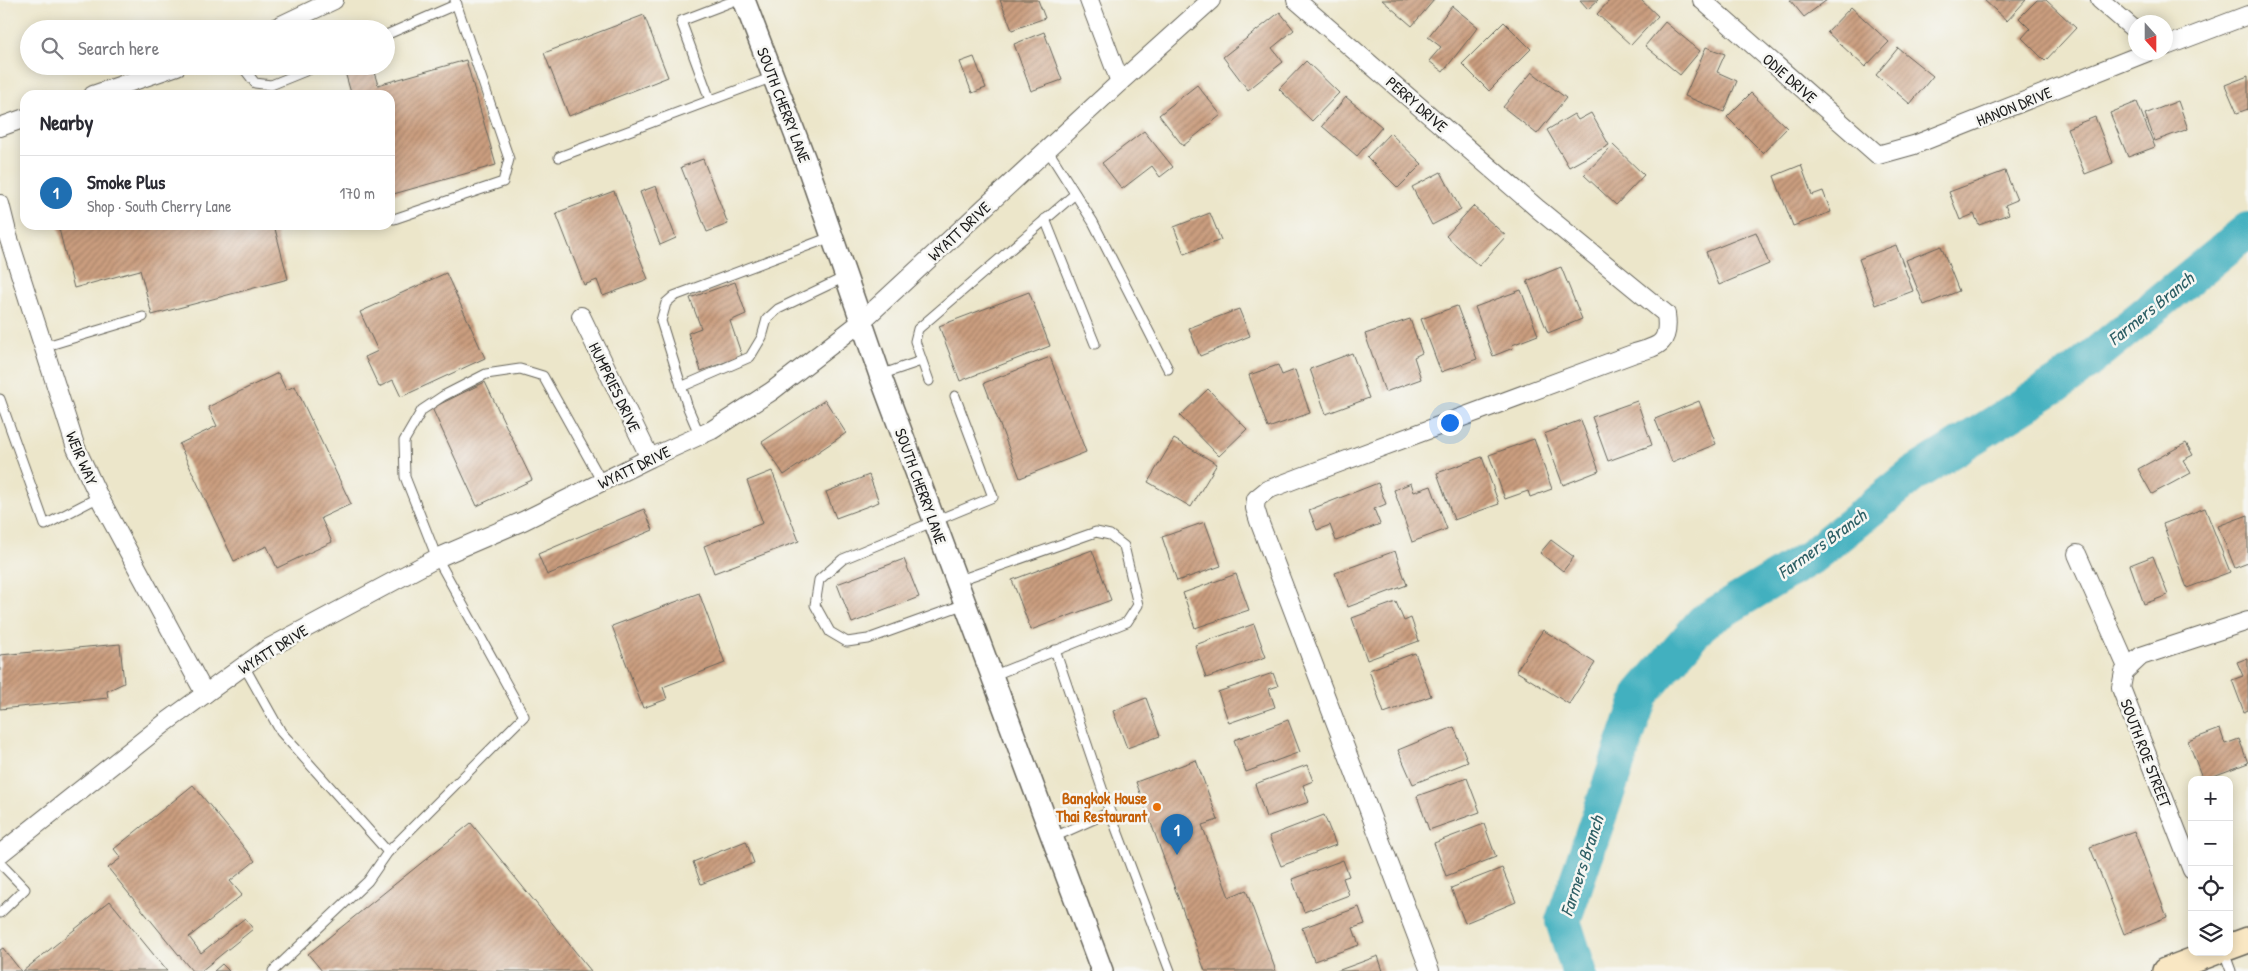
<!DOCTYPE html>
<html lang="en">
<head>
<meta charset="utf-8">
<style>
	:root { --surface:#fff; --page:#f2f2f3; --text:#2b2b33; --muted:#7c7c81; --line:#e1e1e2; --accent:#1f6fb2 }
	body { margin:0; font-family:"Patrick Hand",sans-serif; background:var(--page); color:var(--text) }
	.controls { position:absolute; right:15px; bottom:15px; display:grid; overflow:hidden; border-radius:10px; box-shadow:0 2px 12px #0003 }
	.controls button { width:45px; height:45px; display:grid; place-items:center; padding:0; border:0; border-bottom:1px solid var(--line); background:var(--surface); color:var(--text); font:25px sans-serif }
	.compass { position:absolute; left:2128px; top:15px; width:45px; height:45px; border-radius:50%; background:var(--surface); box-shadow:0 2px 12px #0003; rotate:159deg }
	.you { position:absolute; left:1449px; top:422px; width:18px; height:18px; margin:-12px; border:4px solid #fff; border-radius:50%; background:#1a73e8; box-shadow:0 0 0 8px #1a73e833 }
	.badge { display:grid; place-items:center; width:32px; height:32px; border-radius:50%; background:var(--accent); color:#fff; font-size:16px; font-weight:700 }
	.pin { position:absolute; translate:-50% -41px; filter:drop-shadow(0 1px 2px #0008) }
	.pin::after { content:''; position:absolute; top:26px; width:18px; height:15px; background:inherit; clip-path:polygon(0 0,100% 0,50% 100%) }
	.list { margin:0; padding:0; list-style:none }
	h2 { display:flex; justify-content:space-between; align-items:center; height:65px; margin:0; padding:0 20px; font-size:21px }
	h2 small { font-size:16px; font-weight:400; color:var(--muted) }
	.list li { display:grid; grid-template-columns:32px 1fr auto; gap:15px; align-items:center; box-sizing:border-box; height:75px; padding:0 20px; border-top:1px solid var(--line) }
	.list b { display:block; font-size:19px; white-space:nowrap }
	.list p { margin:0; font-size:16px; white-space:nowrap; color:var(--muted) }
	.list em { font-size:16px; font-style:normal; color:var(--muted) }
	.icon { flex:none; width:28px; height:28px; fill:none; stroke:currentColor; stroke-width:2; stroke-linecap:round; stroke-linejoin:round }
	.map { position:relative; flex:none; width:2248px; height:971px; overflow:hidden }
	.search { position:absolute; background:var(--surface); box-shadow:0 2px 12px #0003; left:20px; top:20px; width:375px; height:55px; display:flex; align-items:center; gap:12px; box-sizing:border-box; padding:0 18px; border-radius:28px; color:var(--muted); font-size:19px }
	.panel { position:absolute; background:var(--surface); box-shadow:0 2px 12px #0003; left:20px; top:90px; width:375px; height:140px; border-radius:15px }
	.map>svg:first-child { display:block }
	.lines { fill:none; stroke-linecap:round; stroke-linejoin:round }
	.river { stroke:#42b0bf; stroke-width:36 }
	.building { fill:url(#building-hatch) }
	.service-casing { stroke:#656359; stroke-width:11 }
	.minor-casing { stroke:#656359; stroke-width:20 }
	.tertiary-casing { stroke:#656359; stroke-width:24 }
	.secondary-casing { stroke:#656359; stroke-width:28 }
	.service { stroke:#fff; stroke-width:9 }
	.minor { stroke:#fff; stroke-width:18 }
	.tertiary { stroke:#fff; stroke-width:21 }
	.secondary { stroke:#f9e7c3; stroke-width:25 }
	.food-dot { fill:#e8710a; stroke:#f6f6f2; stroke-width:2 }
	.labels { text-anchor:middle; stroke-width:5; stroke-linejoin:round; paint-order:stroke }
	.street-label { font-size:16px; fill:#1c1c1c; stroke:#f6f6f2 }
	.food-label { font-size:16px; font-weight:bold; fill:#c56008; stroke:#f6f6f2; text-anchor:end }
	.water-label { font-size:18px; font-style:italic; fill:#2d5f65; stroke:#f6f6f2 }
</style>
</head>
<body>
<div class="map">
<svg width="2248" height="971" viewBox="0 0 2248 971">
	<defs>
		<pattern id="building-hatch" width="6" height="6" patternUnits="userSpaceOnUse" patternTransform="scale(1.25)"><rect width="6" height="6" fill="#cb9e7f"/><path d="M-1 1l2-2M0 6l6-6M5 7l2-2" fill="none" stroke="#a48067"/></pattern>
	</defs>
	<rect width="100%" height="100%" fill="#f6f6f2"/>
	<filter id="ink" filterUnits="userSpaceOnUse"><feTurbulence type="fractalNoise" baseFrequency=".02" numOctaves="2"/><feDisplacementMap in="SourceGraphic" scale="10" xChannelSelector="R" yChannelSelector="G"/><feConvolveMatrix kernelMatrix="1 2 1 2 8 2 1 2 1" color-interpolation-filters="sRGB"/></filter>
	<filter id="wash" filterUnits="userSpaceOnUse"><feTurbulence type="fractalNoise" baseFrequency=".0096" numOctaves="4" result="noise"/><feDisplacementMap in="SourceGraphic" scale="20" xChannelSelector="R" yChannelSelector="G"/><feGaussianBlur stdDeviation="1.12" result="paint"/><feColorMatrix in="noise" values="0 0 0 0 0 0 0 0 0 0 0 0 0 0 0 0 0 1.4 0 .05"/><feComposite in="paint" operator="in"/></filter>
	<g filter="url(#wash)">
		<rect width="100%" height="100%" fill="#ece6ca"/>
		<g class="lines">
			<polyline class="river" points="1579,971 1563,921 1641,694 1703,622 1811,557 1914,474 2067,378 2248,230"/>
		</g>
		<g id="blocks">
			<g class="building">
				<polygon points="1000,0 1038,0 1045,18 1012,30"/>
				<polygon points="1382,0 1434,0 1412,26"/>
				<polygon points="1580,0 1598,0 1588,9"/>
				<polygon points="1610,0 1641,0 1658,16 1631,45 1597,14"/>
				<polygon points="1790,0 1827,0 1804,17"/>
				<polygon points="1984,0 2026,0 2007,21"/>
				<polygon points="2037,0 2046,0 2076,28 2045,61 2022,38 2030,29 2019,18"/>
				<polygon points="1452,6 1478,27 1443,72 1429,61 1441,47 1428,37"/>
				<polygon points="1851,7 1889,42 1865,67 1827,32"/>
				<polygon points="1280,12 1294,30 1272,48 1283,62 1248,90 1223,57"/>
				<polygon points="644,15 668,77 569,116 544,53"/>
				<polygon points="1504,22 1531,49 1489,91 1462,64"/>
				<polygon points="1665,22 1700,51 1680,75 1645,46"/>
				<polygon points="1044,32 1062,80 1031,91 1014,44"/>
				<polygon points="1706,47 1725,54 1717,72 1737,81 1724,112 1685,96"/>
				<polygon points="1898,48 1933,76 1910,104 1876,75"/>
				<polygon points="974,57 986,88 972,93 960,62"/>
				<polygon points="466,60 496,165 390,195 390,95 345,95 351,93 345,72 372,66 378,85"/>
				<polygon points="1306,61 1339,93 1312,121 1279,89"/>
				<polygon points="1532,72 1566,98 1537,134 1503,107"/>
				<polygon points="2248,76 2248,109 2237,113 2225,85"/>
				<polygon points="1197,85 1221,115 1183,146 1159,115"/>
				<polygon points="1751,93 1787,128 1763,153 1727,117"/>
				<polygon points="1346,97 1382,127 1357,156 1322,126"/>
				<polygon points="2178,101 2188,129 2155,141 2145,114"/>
				<polygon points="2137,102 2155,147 2128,157 2110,113"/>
				<polygon points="1591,113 1609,145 1569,167 1547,130 1574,114 1578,120"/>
				<polygon points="2095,117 2113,163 2085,174 2067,128"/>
				<polygon points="1144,131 1173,167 1160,177 1152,166 1122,189 1102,163"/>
				<polygon points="1390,133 1422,164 1398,188 1367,157"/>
				<polygon points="1613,145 1644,175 1616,205 1584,175"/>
				<polygon points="703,159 728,224 707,232 681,167"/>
				<polygon points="1801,165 1812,195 1823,191 1831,212 1793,226 1774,176"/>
				<polygon points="2005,171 2017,200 2005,205 2009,214 1979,225 1974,214 1960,220 1949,192"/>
				<polygon points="1441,172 1461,210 1432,225 1412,187"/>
				<polygon points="656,186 676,238 660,245 640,192"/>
				<polygon points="614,191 648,279 603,296 597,280 584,285 556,213"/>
				<polygon points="1473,206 1506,236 1479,266 1446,236"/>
				<polygon points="1210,213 1221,240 1184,254 1174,227"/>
				<polygon points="58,225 274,225 288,279 152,315 140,270 74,288"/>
				<polygon points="1756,232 1769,264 1719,285 1706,252"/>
				<polygon points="1896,245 1913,291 1876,305 1859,259"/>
				<polygon points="1941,246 1959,291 1924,305 1906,260"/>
				<polygon points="1561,267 1582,319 1548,333 1527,281"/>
				<polygon points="446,273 485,358 401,397 393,380 379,387 365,357 378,351 360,312"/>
				<polygon points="735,282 746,314 730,321 742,356 701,371 688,333 701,328 690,298"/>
				<polygon points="1521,290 1538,335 1512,345 1513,348 1493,356 1475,307"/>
				<polygon points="1029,292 1050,346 960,381 939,326"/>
				<polygon points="1457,306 1477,359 1441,372 1421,319"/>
				<polygon points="1239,309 1250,336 1200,356 1189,328"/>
				<polygon points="1410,319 1422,353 1414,357 1421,379 1385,392 1365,334"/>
				<polygon points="1352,353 1369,398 1326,414 1310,369"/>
				<polygon points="1050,357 1086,452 1020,478 984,383"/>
				<polygon points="1278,365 1282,375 1295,370 1310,413 1268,428 1249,375"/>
				<polygon points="278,373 286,390 295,386 351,504 321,518 332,542 277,568 267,546 234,561 179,444 217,426 208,407"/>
				<polygon points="485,382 532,480 477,506 432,408"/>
				<polygon points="1208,389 1247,429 1219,456 1180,416"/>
				<polygon points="825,400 846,433 784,475 762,442"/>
				<polygon points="1637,401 1652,445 1608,461 1592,417"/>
				<polygon points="1699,401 1716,444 1672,462 1655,419"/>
				<polygon points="1581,420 1599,471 1563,485 1544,434"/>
				<polygon points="1174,439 1217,464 1191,507 1148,482"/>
				<polygon points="1534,439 1552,489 1530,497 1528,491 1505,499 1489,455"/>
				<polygon points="2186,443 2193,455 2183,460 2191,473 2152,494 2138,469"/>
				<polygon points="1482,457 1499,504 1454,520 1437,473"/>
				<polygon points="772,471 799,541 714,573 704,546 763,523 747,481"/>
				<polygon points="869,475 879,502 836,518 826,492"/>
				<polygon points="1378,483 1386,504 1374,509 1380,524 1336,541 1330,525 1317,530 1309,510"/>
				<polygon points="1411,483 1414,492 1431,486 1447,529 1412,542 1394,490"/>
				<polygon points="2205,508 2230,572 2187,588 2163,524"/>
				<polygon points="644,509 653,530 547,575 538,554"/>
				<polygon points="2248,515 2248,563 2235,568 2218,526"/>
				<polygon points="1205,522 1221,566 1177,581 1162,537"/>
				<polygon points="1551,540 1574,557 1563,571 1540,553"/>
				<polygon points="1092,550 1111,600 1031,630 1012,580"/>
				<polygon points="1395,551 1407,585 1348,607 1335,573"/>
				<polygon points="2153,556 2168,595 2144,604 2130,565"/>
				<polygon points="904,559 919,597 852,623 837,584"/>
				<polygon points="1236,574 1249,610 1195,628 1183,593"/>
				<polygon points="699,593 725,663 663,687 667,699 643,708 612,626"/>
				<polygon points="1396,602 1404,621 1411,618 1419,641 1367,660 1352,618"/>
				<polygon points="1254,624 1266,657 1206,678 1195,645"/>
				<polygon points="1543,630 1595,663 1569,704 1516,671"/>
				<polygon points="120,644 124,683 107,691 108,698 0,709 0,655"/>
				<polygon points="1415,653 1431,696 1384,713 1369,670"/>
				<polygon points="2248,658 2248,710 2244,712 2232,680 2243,676 2237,662"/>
				<polygon points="1273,673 1278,686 1269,689 1275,707 1229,723 1218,692"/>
				<polygon points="1146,698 1160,736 1127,748 1113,711"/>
				<polygon points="1288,720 1300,752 1246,772 1234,740"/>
				<polygon points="1454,727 1468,762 1413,784 1398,750"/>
				<polygon points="2220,729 2225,744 2239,739 2248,763 2203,780 2188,741"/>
				<polygon points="1196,760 1218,820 1202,825 1229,897 1246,890 1276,971 1205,971 1136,782"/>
				<polygon points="1307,765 1313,781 1303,785 1309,802 1266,817 1255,784"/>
				<polygon points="1467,778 1480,812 1429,830 1417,796"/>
				<polygon points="193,785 255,861 230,881 242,895 189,937 201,953 245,918 253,929 201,971 192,971 108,868 121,858 114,849"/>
				<polygon points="1324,815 1336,845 1281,866 1269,836"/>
				<polygon points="471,823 591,971 322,971 308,954"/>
				<polygon points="1484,824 1496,857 1446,876 1434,843"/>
				<polygon points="2134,831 2167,917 2124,934 2090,847"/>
				<polygon points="746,841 754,863 701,884 693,862"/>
				<polygon points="1343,860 1349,876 1343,878 1349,895 1304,912 1292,879"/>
				<polygon points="1502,868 1516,902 1465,923 1451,888"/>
				<polygon points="110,901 167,971 23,971"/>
				<polygon points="1359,907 1365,924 1353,928 1359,945 1314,961 1302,928"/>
				<polygon points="3,948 21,971 0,971 0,950"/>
				<polygon points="1378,956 1383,971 1337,971"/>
				<polygon points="222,964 229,971 214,971"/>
			</g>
		</g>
	</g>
	<g filter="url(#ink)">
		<use href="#blocks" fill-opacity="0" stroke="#656359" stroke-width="1"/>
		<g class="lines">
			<defs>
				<g id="service">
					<polyline points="386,35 457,4"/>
					<polyline points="242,66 255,83 271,85 318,66"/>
					<polyline points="710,100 681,21 736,0"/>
					<polyline points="1047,149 1093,222 1168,369"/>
					<polyline points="559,157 773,77"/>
					<polyline points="394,219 503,182 509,159 455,0"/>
					<polyline points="1045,219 1095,344"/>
					<polyline points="43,347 143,317"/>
					<polyline points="880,375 921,361"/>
					<polyline points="929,381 915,341 918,329 1075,194"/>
					<polyline points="681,387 750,357 762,337 767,319 778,309 845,277"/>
					<polyline points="955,396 993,497 843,559 819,580 815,605 830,632 847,642 868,639 965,604"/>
					<polyline points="0,399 45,525 99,497"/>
					<polyline points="700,436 688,408 661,321 666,303 674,296 831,237"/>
					<polyline points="957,581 1096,532 1110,535 1124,546 1138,605 1127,622 992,676"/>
					<polyline points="1055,650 1110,812"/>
					<polyline points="244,666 281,732 388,852 524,716 437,558 405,477 404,441 422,410 443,396 486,374 520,369 543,376 602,482"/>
					<polyline points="1052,838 1110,812 1170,971"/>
					<polyline points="0,863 25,889 0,913"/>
					<polyline points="2224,952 2231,971"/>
					<polyline points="273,971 368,881 388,852"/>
				</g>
				<g id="minor">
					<polyline points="1089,0 1120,82"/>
					<path d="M 1296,0 L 1538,209 L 1666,314 C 1670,343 1660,346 1635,353 L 1301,477 L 1267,490 L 1256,499 L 1255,508 L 1259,521 L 1430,971"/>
					<polyline points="1702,0 1878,155 1914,145 2148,52"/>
					<polyline points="2100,0 2136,31"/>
					<polyline points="273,29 334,0"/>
					<polyline points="2166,46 2248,15"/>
					<polyline points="93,95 177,66"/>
					<polyline points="0,127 25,118"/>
					<polyline points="0,204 8,236 76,448 99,497 205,694"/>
					<polyline points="581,316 650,458"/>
					<polyline points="2077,554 2127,667"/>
					<polyline points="0,854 165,723 267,649 437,558 523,521 650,458 712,430 772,391 861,322 1120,82 1211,0"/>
					<polyline points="2192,870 2121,688 2124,672 2141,656 2248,621"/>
				</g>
				<polyline id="tertiary" points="744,0 810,173 880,375 1102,971"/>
				<g id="secondary">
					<polyline points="2229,947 2248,940"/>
					<polyline points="2165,971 2215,952"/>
				</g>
			</defs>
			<use href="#service" class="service-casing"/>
			<use href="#minor" class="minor-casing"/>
			<use href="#tertiary" class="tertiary-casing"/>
			<use href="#secondary" class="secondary-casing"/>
			<use href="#service" class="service"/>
			<use href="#minor" class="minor"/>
			<use href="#tertiary" class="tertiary"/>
			<use href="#secondary" class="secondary"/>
		</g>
	</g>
	<circle class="food-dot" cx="1157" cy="807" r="5"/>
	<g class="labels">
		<g class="street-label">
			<text transform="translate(1790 78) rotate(41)" y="6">ODIE DRIVE</text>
			<text transform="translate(1417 104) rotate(41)" y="6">PERRY DRIVE</text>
			<text transform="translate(784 105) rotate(69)" y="6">SOUTH CHERRY LANE</text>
			<text transform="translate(2014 106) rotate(-22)" y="6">HANON DRIVE</text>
			<text transform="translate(959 231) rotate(-43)" y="6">WYATT DRIVE</text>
			<text transform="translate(615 387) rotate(64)" y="6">HUMPRIES DRIVE</text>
			<text transform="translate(82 458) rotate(67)" y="6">WEIR WAY</text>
			<text transform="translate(634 467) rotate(-26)" y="6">WYATT DRIVE</text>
			<text transform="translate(921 486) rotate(70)" y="6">SOUTH CHERRY LANE</text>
			<text transform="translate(273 649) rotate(-32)" y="6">WYATT DRIVE</text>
			<text transform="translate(2146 753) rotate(69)" y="6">SOUTH ROE STREET</text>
		</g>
		<g class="food-label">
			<text x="1147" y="804">Bangkok House<tspan x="1147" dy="18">Thai Restaurant</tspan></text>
		</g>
		<g class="water-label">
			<text transform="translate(2151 309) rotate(-39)" y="6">Farmers Branch</text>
			<text transform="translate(1822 544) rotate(-36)" y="6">Farmers Branch</text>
			<text transform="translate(1582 866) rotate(-72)" y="6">Farmers Branch</text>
		</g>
	</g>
</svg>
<div class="controls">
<button>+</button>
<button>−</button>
<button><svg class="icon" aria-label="locate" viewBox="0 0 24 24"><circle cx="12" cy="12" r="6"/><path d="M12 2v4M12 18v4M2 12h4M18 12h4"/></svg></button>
<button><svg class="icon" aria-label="layers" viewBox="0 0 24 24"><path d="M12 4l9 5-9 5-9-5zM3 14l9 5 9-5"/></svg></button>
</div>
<svg class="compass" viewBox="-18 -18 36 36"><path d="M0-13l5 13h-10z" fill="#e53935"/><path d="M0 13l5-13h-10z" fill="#7c7c81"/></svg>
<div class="you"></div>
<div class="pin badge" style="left:1177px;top:855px">1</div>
<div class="search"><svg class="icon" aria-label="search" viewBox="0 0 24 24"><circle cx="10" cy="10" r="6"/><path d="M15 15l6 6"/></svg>Search here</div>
<section class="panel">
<h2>Nearby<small></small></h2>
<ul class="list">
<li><span class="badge">1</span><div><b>Smoke Plus</b><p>Shop · South Cherry Lane</p></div><em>170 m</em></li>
</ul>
</section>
</div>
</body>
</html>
